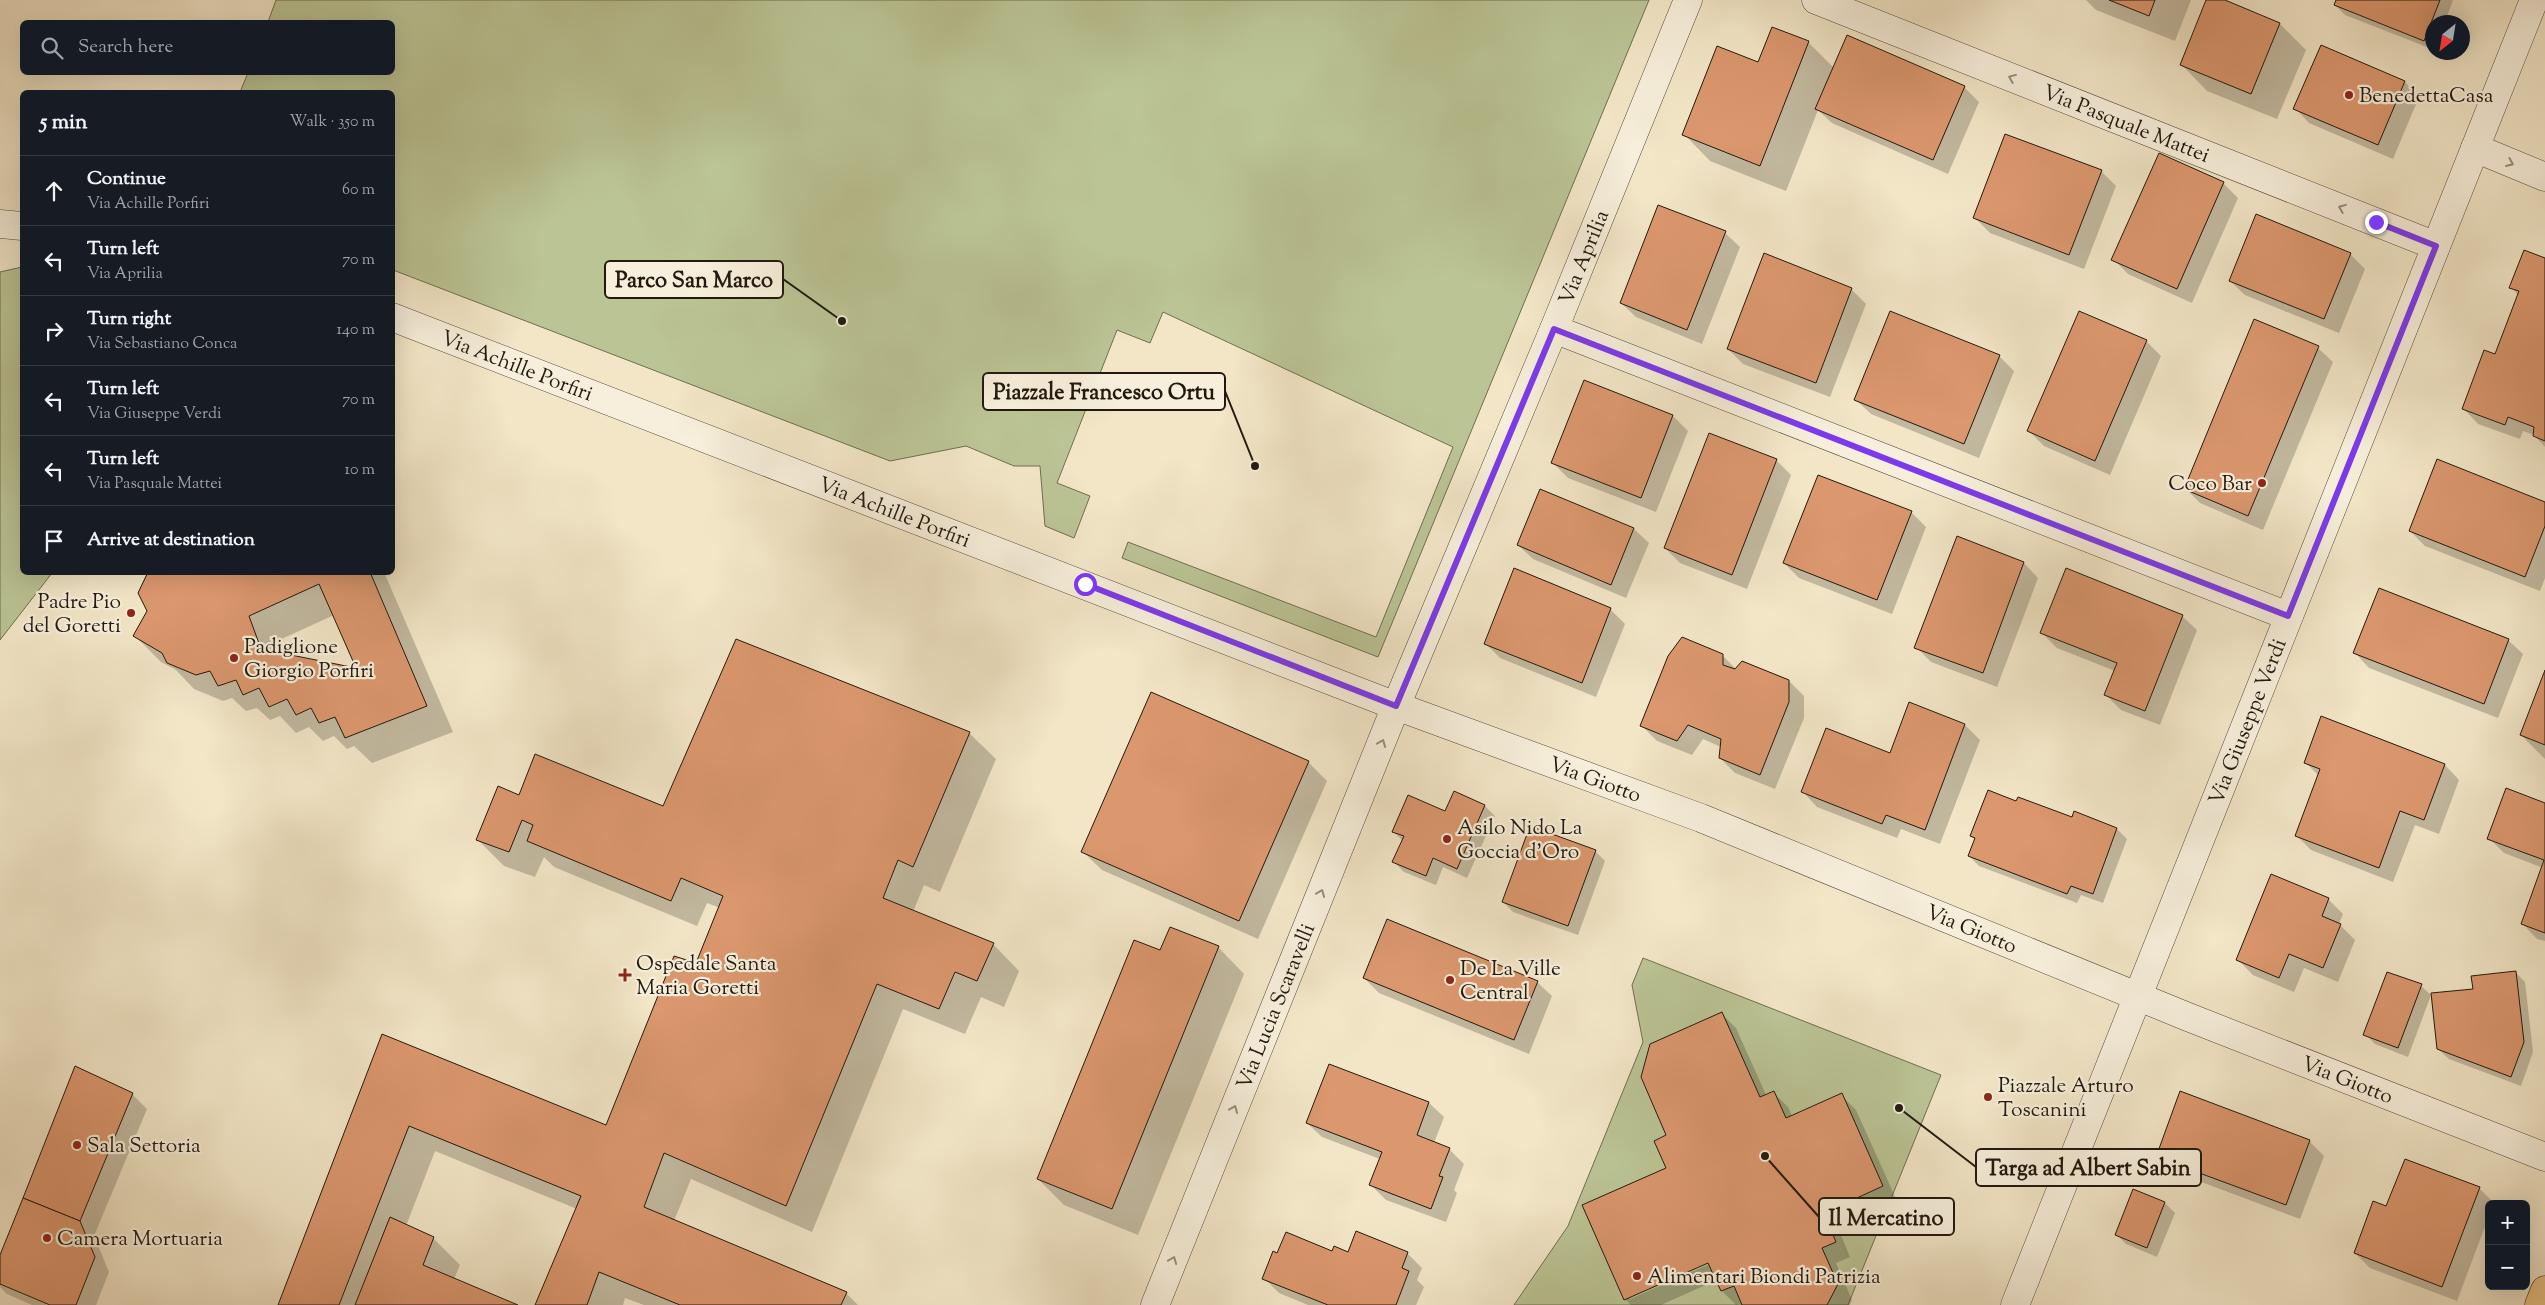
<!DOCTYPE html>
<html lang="en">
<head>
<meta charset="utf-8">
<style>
	:root { --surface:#171b24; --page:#242831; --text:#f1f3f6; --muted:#9ea1a6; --line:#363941 }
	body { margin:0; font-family:"Sorts Mill Goudy",serif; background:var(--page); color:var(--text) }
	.controls { position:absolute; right:15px; bottom:15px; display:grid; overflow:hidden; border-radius:8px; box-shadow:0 5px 20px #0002 }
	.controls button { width:45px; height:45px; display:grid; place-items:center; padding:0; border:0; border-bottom:1px solid var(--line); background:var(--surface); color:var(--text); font:25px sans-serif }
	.compass { position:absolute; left:2425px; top:15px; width:45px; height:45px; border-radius:50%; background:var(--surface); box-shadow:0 5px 20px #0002; rotate:210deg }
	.stop { position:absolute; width:15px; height:15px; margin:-11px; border:4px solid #7c3aed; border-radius:50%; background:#fff }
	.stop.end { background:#7c3aed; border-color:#fff; box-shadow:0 1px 5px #0008 }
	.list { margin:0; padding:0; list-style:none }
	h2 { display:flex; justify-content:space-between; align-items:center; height:65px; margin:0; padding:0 20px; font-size:21px }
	h2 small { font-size:16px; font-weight:400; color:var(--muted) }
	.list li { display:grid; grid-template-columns:32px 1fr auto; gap:15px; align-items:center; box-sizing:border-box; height:70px; padding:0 20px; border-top:1px solid var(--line) }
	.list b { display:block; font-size:19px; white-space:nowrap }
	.list p { margin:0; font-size:16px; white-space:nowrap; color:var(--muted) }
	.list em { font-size:16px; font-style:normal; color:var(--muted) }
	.icon { flex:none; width:28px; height:28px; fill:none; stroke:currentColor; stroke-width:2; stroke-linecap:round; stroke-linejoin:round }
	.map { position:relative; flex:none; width:2545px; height:1305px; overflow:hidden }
	.search { position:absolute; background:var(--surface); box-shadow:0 5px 20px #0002; left:20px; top:20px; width:375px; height:55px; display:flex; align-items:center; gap:12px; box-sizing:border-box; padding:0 18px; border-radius:8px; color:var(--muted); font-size:19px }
	.panel { position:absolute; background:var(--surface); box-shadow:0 5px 20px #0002; left:20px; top:90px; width:375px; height:485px; border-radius:8px }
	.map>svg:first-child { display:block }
	.green { fill:#bbc495; stroke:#6e6e52 }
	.shadow { fill:#0003; fill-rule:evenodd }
	.building { fill:#db976e; stroke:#21190f; fill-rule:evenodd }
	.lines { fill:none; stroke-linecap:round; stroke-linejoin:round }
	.minor-casing { stroke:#554c3d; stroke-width:29 }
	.major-casing { stroke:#21190f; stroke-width:29 }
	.minor { stroke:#f7efdb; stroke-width:28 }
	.major { stroke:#e9c384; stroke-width:28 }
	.oneway { stroke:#978f7f }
	.route { stroke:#7c3aed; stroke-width:6 }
	.poi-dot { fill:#8f2418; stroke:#f7efdb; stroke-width:2 }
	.labels { text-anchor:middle; stroke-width:4.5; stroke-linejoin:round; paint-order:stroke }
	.poi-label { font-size:21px; fill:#21190f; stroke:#f7efdb; text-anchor:start }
	.street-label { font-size:21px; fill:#21190f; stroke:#f7efdb }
	.leader { fill:none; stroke:#21190f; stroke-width:2 }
	.callout-dot { fill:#21190f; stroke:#f7efdb; stroke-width:2 }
	.callout { fill:#f7efdb; stroke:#21190f; stroke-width:2 }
	.callout-label { font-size:22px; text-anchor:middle; font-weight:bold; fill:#21190f }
</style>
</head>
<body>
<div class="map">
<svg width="2545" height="1305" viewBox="0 0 2545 1305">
	<rect width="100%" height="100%" fill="#f2e6c7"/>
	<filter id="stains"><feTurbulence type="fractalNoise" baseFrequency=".004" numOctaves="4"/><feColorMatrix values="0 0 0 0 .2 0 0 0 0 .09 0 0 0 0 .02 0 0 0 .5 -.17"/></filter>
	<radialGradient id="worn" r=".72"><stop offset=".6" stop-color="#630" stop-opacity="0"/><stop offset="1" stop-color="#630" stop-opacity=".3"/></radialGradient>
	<g class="green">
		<polygon points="276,0 1649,0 1378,657 1122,558 1128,542 1376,637 1453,447 1163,312 1150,343 1117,330 1057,483 1090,496 1074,538 1045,526 1040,466 1014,466 966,446 890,461 393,270 392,92 240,92 248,73 392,72 392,22 268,22"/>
		<polygon points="22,267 22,572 52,573 0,640 0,272"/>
		<polygon points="1643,958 1941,1075 1848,1305 1514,1305 1568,1226 1643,1042 1632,985"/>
	</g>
	<g class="shadow">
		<polygon points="2086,0 2191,0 2175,41 2096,10"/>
		<polygon points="2208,0 2222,0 2280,24 2306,50 2277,119 2207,91 2181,64"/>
		<polygon points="2337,0 2453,0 2445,22 2432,22 2432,49 2345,15 2335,5"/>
		<polygon points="1848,36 1965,88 1979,102 1948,174 1832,123 1818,110 1786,191 1710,161 1684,134 1759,63 1808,42 1834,68"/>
		<polygon points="2405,82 2419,97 2393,159 2309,123 2295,108"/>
		<polygon points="2101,171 2116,186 2084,269 1990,233 1975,218"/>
		<polygon points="2223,183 2238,198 2192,303 2128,274 2113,259"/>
		<polygon points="1725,233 1740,247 1702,344 1636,317 1621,303"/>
		<polygon points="2350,254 2365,269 2339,333 2245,295 2230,281"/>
		<polygon points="2545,259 2545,447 2534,435 2523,431 2520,439 2478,424 2464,409 2495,356 2518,295 2511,287"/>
		<polygon points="1851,289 1866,304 1830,397 1743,364 1728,349"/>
		<polygon points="2146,341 2161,356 2110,475 2044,446 2029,431"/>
		<polygon points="2318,348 2333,362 2263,530 2200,503 2185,488"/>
		<polygon points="1999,356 2014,371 1979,458 1871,414 1856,400"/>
		<polygon points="1584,382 1673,416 1688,431 1656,512 1568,478 1553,463"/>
		<polygon points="1776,460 1791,475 1747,589 1680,563 1665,548"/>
		<polygon points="1540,490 1634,529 1649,543 1626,598 1533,559 1518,545"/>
		<polygon points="2545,503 2545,578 2540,591 2425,546 2410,531"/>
		<polygon points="1911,512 1926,527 1892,614 1799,578 1784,563"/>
		<polygon points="1957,538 2024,563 2038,578 1997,687 1931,662 1916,647"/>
		<path d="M 149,572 L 384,572 L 453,732 L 372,763 L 354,746 L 347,749 L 334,736 L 323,741 L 309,727 L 296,733 L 280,716 L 270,720 L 257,708 L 246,711 L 232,698 L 223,701 L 194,689 L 176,670 L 161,662 L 135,636 L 148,611 ZM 334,615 L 358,670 L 279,654 L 275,642 Z"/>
		<polygon points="1610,609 1625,624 1596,697 1500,658 1485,643"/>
		<polygon points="2182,616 2197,630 2160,725 2121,710 2106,695 2115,671 2057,648 2042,633"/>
		<polygon points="2508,640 2523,654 2498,718 2369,668 2355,653"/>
		<polygon points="1722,655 1736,669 1789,681 1804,696 1804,718 1775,789 1735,773 1720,758 1721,747 1703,739 1692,755 1657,741 1642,726"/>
		<polygon points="2545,673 2545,759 2521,735"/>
		<polygon points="1910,703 1965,725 1980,740 1940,844 1901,829 1897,838 1817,807 1803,792 1890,755"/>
		<polygon points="969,733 996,759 940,892 924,885 913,912 993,944 1019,971 1004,1007 981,997 965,1034 903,1009 812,1232 691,1179 674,1221 846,1293 858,1305 644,1305 625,1298 623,1305 537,1305 577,1209 435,1151 406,1226 433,1238 460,1265 454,1279 514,1305 279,1305 383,1035 607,1127 697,965 720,908 707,903 697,926 554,867 544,857 535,877 504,866 478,840 519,797 663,808"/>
		<polygon points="1308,762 1327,781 1258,939 1102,870 1082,851"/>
		<polygon points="2305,762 2445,765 2459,780 2439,834 2415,825 2393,882 2311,850 2296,835 2319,776"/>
		<polygon points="2017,803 2072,819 2075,813 2117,829 2127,839 2103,903 2081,895 2077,903 1979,866 1969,856 1975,840 1972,836"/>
		<polygon points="2545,804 2545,941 2537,939 2523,924 2543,868 2504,853 2489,838"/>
		<polygon points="1485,806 1495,816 1467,878 1443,867 1436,885 1404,872 1394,862 1403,841 1393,831 1446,813"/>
		<polygon points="1595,851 1605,861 1578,935 1513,912 1503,902"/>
		<polygon points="2328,899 2343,914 2339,924 2355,940 2338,982 2304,968 2294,992 2253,975 2238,960"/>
		<polygon points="1218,947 1244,974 1138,1235 1064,1205 1038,1179 1161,951"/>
		<polygon points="2515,972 2525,982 2533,1052 2521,1086 2449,1059 2438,1049 2474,990"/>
		<polygon points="2388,973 2421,986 2431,995 2408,1057 2375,1044 2365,1034"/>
		<polygon points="1364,978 1537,982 1552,996 1529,1054 1379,993"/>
		<path d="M 1722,1014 L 1736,1028 L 1766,1095 L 1773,1092 L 1788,1107 L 1792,1116 L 1841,1095 L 1856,1110 L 1897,1201 L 1838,1228 L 1850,1257 L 1836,1263 L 1852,1300 L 1850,1305 L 1744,1305 L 1743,1303 L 1736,1305 L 1722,1291 L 1717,1280 L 1661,1305 L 1631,1305 L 1626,1300 L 1583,1206 L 1668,1168 L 1668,1136 ZM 1713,1259 L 1714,1262 L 1630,1299 L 1630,1296 Z"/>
		<polygon points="132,1094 147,1109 94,1236 109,1272 96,1305 32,1305 7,1294 0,1287 0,1258"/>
		<polygon points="1429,1103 1444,1117 1434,1143 1449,1149 1464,1164 1454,1190 1457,1193 1446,1222 1386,1200 1371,1185 1380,1159 1322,1137 1307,1123"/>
		<polygon points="2309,1141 2324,1156 2300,1219 2172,1171 2157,1156"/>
		<polygon points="2479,1188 2494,1203 2489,1204 2489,1216 2457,1301 2370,1268 2355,1253 2387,1208"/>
		<polygon points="2134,1191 2165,1203 2175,1213 2157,1257 2126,1244 2117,1235"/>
		<polygon points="1333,1252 1407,1253 1422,1268 1417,1280 1424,1287 1416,1305 1308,1305 1279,1293 1264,1278 1278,1254"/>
	</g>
	<g class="building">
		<polygon points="2109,0 2155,0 2149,16"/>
		<polygon points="2206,0 2225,0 2280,23 2251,94 2180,65"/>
		<polygon points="2336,0 2440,0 2424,41 2334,5"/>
		<polygon points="1772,27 1809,41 1760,166 1682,135 1717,46 1758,62"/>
		<polygon points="1847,35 1965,86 1933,160 1815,109"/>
		<polygon points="2321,45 2405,81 2378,145 2293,109"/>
		<polygon points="2005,134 2102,170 2069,255 1973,218"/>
		<polygon points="2159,153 2224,182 2177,289 2111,260"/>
		<polygon points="1658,205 1726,231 1687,330 1620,303"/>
		<polygon points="2256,214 2351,253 2324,319 2229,281"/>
		<polygon points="2524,250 2545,258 2545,441 2533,436 2534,427 2508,417 2505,425 2462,409 2484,350 2495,354 2519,291 2509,288"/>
		<polygon points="1764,253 1852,288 1816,383 1727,349"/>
		<polygon points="1890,311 2000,355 1964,444 1854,400"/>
		<polygon points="2079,311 2147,340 2095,461 2027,431"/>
		<polygon points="2254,319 2319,346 2248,516 2184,489"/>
		<polygon points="1584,380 1673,415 1641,498 1551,463"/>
		<polygon points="1709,433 1777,459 1732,575 1664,548"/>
		<polygon points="2437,459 2545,502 2545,526 2525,577 2409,531"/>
		<polygon points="1818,475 1912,511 1877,600 1783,563"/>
		<polygon points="1540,489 1634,528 1611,585 1517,545"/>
		<polygon points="1957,536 2024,562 1983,673 1914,648"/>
		<polygon points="1514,568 1611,608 1582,683 1484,644"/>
		<polygon points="2066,568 2183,615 2145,711 2104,695 2117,663 2040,633"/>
		<path d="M 148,572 L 370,572 L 427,706 L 345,738 L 335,717 L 319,723 L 311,708 L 296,715 L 287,699 L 269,707 L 259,688 L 243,695 L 236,680 L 218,686 L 210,671 L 196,675 L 167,663 L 162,653 L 133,636 L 147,611 L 138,593 ZM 319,584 L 356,668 L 261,649 L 249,616 Z"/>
		<polygon points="2379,588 2509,639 2484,704 2353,653"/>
		<polygon points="1682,637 1723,654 1723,665 1735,669 1742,661 1789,680 1789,702 1760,775 1719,758 1721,739 1688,725 1677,741 1640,726 1668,656"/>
		<polygon points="736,639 970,732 913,867 898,860 883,898 994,943 977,981 955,972 939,1009 877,984 786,1206 664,1153 644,1207 847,1292 841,1305 680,1305 599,1272 587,1305 535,1305 581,1196 409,1126 339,1305 278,1305 382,1034 606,1125 674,956 696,963 723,896 681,878 671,901 527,841 533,825 522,820 509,852 476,840 498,786 519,795 535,754 663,806"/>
		<polygon points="2545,670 2545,745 2520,735"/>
		<polygon points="1151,692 1309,761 1239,921 1081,852"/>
		<polygon points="1909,702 1965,724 1925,830 1886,815 1882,824 1801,792 1826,728 1890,753"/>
		<polygon points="2321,716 2445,764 2424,820 2400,811 2379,868 2295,836 2320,769 2304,763"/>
		<polygon points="2506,788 2545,803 2545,933 2521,924 2544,860 2487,839"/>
		<polygon points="1988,790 2016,801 2018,797 2072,817 2074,811 2117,828 2093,894 2071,886 2067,894 1968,856 1975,838 1970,836"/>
		<polygon points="1454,791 1485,805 1457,869 1433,858 1426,876 1392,862 1404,836 1392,832 1408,795 1445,811"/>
		<polygon points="1530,826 1596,850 1568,926 1502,902"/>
		<polygon points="2271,874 2329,898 2322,916 2341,924 2323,968 2289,954 2279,978 2236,960"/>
		<polygon points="1387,919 1538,981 1514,1040 1363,978"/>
		<polygon points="1170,927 1219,946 1112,1209 1037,1179 1134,940 1160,950"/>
		<polygon points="2516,971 2524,1042 2511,1077 2437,1049 2431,993 2473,989 2471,976"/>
		<polygon points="2387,972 2422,984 2398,1048 2363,1035"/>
		<polygon points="1722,1012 1760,1097 1774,1091 1786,1118 1842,1093 1883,1186 1824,1213 1836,1242 1822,1248 1838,1284 1827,1305 1742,1305 1734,1286 1721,1291 1708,1263 1624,1300 1582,1205 1666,1168 1654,1141 1666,1135 1641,1077 1650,1044"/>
		<polygon points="1329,1064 1429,1102 1417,1135 1450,1148 1439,1176 1443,1177 1431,1209 1369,1185 1382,1152 1306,1123"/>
		<polygon points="75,1066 133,1093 80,1221 23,1198"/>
		<polygon points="2180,1091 2310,1140 2286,1205 2156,1157"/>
		<polygon points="2405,1159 2480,1187 2442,1287 2354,1253 2373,1201 2386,1206"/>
		<polygon points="2133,1189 2165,1202 2147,1248 2115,1235"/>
		<polygon points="23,1198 80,1221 95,1257 76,1305 50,1305 0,1284 0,1255"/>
		<polygon points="390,1217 434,1237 423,1265 518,1305 355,1305"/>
		<polygon points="1356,1231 1408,1252 1402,1268 1409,1271 1396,1305 1328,1305 1262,1279 1273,1251 1277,1253 1286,1232 1332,1251 1334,1246 1348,1252"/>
	</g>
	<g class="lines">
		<defs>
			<g id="minor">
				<path id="s1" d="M 1816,0 L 2436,246"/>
				<polyline points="2475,148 2545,177"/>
				<polyline points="0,224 22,226"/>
				<path id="s2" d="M 392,317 L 1396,706 L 1701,818 L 2188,1017 L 2545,1157"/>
				<polyline points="1554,329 2288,616"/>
				<path id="s3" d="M 1155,1305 L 1396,706 L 1554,329 L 1688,0"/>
				<path id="s4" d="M 2015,1305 L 2534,0"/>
			</g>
			<polyline id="major" points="2539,1305 2545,1290"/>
		</defs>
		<use href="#minor" class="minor-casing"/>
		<use href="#major" class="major-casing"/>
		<use href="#minor" class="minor"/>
		<use href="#major" class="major"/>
	</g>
	<defs><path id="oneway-chevron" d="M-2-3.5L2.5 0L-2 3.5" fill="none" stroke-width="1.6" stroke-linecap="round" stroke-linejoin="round" transform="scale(1.25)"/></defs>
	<g class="oneway">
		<use href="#oneway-chevron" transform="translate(2012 78) rotate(-158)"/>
		<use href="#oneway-chevron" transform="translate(2510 163) rotate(23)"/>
		<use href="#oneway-chevron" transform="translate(2342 208) rotate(-158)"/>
		<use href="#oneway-chevron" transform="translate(1382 743) rotate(-68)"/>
		<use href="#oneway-chevron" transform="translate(1321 893) rotate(-68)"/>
		<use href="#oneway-chevron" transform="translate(1234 1109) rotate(-68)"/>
		<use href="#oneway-chevron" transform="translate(1173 1260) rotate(-68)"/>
	</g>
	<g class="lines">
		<polyline class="route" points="1085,584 1396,706 1554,329 2288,616 2436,246 2376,222"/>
	</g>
	<g class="poi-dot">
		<circle cx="2349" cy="95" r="5"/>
		<circle cx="2262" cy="483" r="5"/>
		<circle cx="131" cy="613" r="5"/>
		<circle cx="234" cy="658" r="5"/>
		<circle cx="1447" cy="839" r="5"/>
		<path d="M622.5 967.5h5v5h5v5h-5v5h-5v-5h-5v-5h5z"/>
		<circle cx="1450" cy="980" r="5"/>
		<circle cx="1988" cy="1097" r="5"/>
		<circle cx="77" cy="1145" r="5"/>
		<circle cx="47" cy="1238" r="5"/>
		<circle cx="1637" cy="1276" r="5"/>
	</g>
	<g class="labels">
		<g class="poi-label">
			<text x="2359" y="102">BenedettaCasa</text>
			<text x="2252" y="490" text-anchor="end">Coco Bar</text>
			<text x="121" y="608" text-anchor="end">Padre Pio<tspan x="121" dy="24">del Goretti</tspan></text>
			<text x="244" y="653">Padiglione<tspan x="244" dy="24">Giorgio Porfiri</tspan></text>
			<text x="1457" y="834">Asilo Nido La<tspan x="1457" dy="24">Goccia d'Oro</tspan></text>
			<text x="636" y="970">Ospedale Santa<tspan x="636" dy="24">Maria Goretti</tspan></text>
			<text x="1460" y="975">De La Ville<tspan x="1460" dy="24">Central</tspan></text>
			<text x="1998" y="1092">Piazzale Arturo<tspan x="1998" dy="24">Toscanini</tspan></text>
			<text x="87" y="1152">Sala Settoria</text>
			<text x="57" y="1245">Camera Mortuaria</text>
			<text x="1647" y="1283">Alimentari Biondi Patrizia</text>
		</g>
		<g class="street-label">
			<text dy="7" stroke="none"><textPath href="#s1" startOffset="334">Via Pasquale Mattei</textPath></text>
			<text dy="7" stroke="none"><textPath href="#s3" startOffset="1132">Via Aprilia</textPath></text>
			<text dy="7" stroke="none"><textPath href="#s2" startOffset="134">Via Achille Porfiri</textPath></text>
			<text dy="7" stroke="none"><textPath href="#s2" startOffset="539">Via Achille Porfiri</textPath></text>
			<text dy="7" stroke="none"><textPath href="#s4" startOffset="628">Via Giuseppe Verdi</textPath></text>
			<text dy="7" stroke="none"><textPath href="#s2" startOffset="1289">Via Giotto</textPath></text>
			<text dy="7" stroke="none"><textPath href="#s2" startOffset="1694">Via Giotto</textPath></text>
			<text dy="7" stroke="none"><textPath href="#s3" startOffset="322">Via Lucia Scaravelli</textPath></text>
			<text dy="7" stroke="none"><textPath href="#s2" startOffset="2099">Via Giotto</textPath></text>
		</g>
	</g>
	<path class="leader" d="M842 321L783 279M1255 466L1225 391M1899 1108L1976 1167M1765 1156L1819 1217"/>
	<g class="callout-dot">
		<circle cx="842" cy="321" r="5"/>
		<circle cx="1255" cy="466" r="5"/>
		<circle cx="1899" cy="1108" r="5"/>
		<circle cx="1765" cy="1156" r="5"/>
	</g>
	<g class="callout">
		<rect x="605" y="261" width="178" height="37" rx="5"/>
		<rect x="983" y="373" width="242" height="37" rx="5"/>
		<rect x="1976" y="1149" width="225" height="37" rx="5"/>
		<rect x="1819" y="1198" width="135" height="37" rx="5"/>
	</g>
	<g class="callout-label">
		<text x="694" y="287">Parco San Marco</text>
		<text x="1104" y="399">Piazzale Francesco Ortu</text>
		<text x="2088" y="1175">Targa ad Albert Sabin</text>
		<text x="1886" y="1225">Il Mercatino</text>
	</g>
	<rect width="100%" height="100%" filter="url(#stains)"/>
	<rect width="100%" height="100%" fill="url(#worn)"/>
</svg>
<div class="controls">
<button>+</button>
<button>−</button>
</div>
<svg class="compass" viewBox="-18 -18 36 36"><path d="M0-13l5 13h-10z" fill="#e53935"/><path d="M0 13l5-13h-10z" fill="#9ea1a6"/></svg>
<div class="stop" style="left:1085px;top:584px"></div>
<div class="stop end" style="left:2376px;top:222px"></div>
<div class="search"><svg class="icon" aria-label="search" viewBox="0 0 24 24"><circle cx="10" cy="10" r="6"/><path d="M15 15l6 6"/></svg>Search here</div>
<section class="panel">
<h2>5 min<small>Walk · 350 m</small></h2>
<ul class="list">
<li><svg class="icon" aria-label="ahead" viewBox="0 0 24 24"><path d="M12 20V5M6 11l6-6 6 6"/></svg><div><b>Continue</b><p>Via Achille Porfiri</p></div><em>60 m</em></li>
<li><svg class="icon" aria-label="left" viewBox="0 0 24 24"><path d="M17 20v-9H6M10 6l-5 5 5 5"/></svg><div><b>Turn left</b><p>Via Aprilia</p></div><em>70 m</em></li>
<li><svg class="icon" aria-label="right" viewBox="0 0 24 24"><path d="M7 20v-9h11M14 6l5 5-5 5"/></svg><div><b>Turn right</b><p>Via Sebastiano Conca</p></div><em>140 m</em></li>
<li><svg class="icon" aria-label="left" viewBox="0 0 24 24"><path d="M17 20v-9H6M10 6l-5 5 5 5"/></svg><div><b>Turn left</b><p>Via Giuseppe Verdi</p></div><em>70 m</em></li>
<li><svg class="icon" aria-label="left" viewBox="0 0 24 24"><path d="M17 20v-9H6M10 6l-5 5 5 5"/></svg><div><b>Turn left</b><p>Via Pasquale Mattei</p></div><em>10 m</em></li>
<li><svg class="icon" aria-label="arrive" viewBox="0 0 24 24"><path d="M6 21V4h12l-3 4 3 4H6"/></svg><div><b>Arrive at destination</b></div></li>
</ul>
</section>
</div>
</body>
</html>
